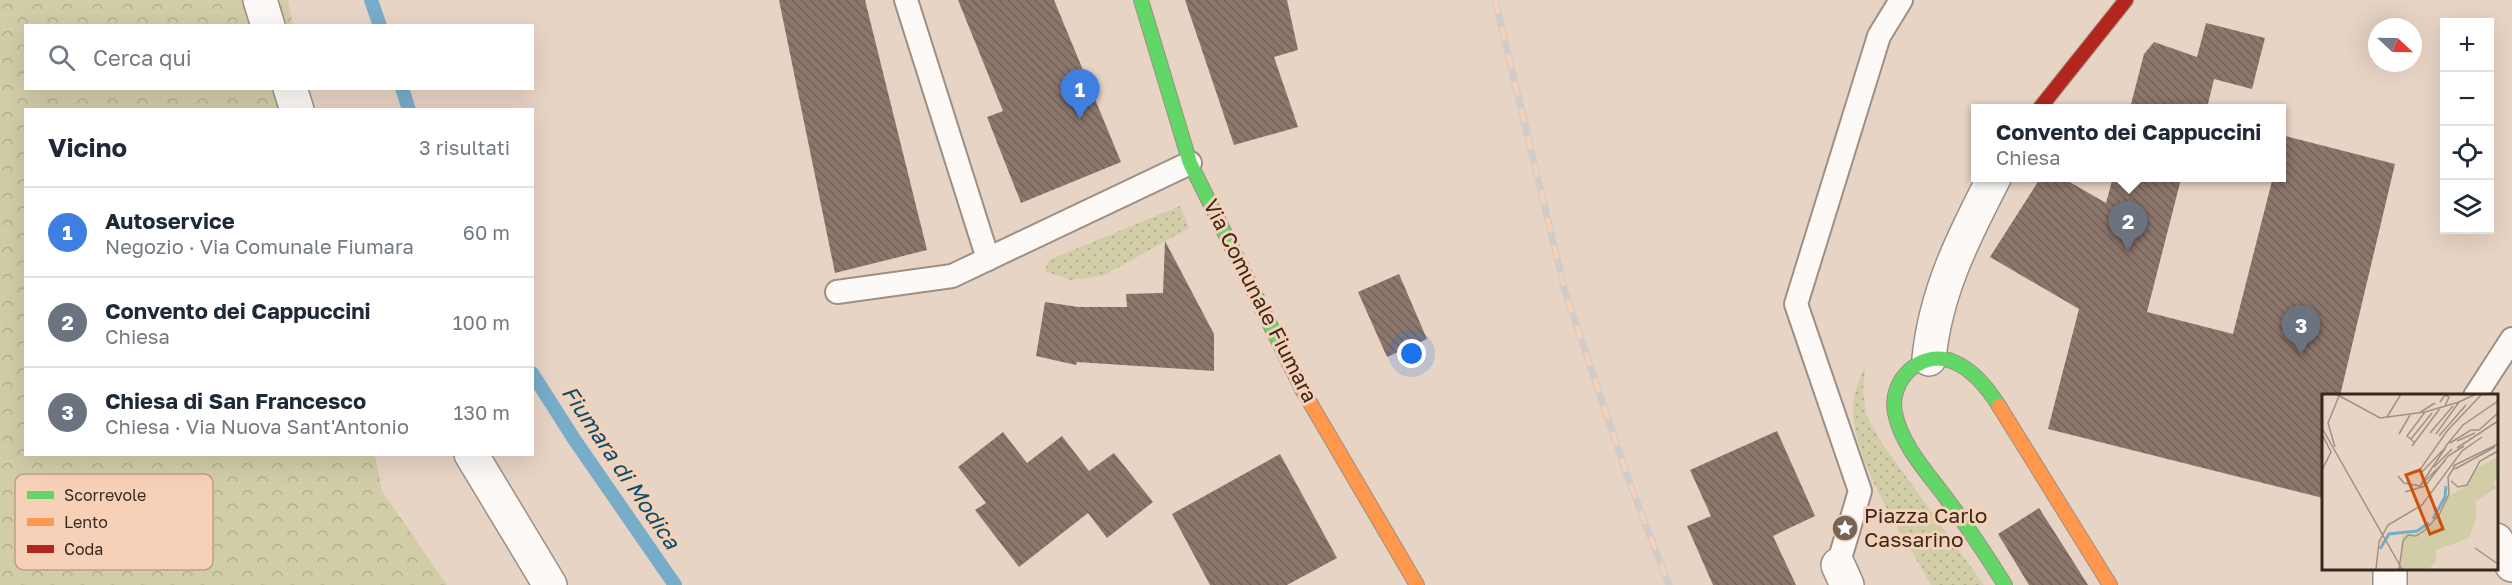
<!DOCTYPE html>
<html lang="it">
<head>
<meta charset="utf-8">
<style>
	:root { --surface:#fff; --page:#f2f2f3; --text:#1f2937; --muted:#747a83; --line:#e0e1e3; --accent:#d93025 }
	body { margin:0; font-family:"Golos Text",sans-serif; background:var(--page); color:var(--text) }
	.controls { position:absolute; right:18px; top:18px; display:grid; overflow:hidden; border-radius:0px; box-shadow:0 6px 24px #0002 }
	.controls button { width:54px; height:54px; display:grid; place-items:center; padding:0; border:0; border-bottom:2px solid var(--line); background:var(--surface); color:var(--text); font:30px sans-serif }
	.compass { position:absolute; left:2368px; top:18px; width:54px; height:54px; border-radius:50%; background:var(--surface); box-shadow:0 6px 24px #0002; rotate:112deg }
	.you { position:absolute; left:1412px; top:354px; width:21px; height:21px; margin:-15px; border:4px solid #fff; border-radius:50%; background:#1a73e8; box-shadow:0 0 0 9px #1a73e833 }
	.badge { display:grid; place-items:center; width:39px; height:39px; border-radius:50%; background:var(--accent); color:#fff; font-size:20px; font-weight:700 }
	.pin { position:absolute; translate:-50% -50px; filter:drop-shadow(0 2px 3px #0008) }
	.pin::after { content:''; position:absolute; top:32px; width:21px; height:18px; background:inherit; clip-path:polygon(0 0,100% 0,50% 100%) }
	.popup { position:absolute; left:1971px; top:104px; width:315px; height:78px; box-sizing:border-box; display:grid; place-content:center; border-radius:0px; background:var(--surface); filter:drop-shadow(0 2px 4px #0005); font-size:20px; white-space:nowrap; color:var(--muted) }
	.popup b { font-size:22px; color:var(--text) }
	.popup::after { content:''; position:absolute; left:50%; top:100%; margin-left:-12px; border:12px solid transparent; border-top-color:var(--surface) }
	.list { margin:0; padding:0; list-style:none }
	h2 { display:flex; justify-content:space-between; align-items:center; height:78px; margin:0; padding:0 24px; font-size:26px }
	h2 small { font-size:20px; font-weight:400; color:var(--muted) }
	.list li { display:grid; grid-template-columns:39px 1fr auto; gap:18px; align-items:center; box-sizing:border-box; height:90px; padding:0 24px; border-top:2px solid var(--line) }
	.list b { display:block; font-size:22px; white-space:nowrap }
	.list p { margin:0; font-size:20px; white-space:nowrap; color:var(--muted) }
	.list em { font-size:20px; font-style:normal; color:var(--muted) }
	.icon { flex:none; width:33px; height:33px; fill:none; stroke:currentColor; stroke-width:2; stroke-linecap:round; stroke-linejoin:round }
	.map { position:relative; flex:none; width:2512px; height:585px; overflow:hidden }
	.search { position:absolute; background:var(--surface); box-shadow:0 6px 24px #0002; left:24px; top:24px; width:510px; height:66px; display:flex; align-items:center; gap:15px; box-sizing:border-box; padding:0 21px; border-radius:0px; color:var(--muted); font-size:22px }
	.panel { position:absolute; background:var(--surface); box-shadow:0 6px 24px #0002; left:24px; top:108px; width:510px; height:348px; border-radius:0px }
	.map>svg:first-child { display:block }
	.grass { fill:url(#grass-dots) }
	.forest { fill:url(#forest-crowns) }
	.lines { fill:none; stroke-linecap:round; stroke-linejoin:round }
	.stream { stroke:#78adca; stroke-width:14 }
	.building { fill:url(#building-back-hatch) }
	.lane-casing { stroke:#9e8f84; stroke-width:26 }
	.street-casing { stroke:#9e8f84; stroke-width:36 }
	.fast-casing { stroke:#9e8f84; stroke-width:16 }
	.slow-casing { stroke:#9e8f84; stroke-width:16 }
	.jam-casing { stroke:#9e8f84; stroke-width:16 }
	.lane { stroke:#fcf9f6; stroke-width:22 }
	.street { stroke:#fcf9f6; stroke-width:33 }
	.fast { stroke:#63d668; stroke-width:14 }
	.slow { stroke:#ff974d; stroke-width:14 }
	.jam { stroke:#b3261e; stroke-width:14 }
	.rail-casing { stroke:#d2ccc8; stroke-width:7 }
	.rail { stroke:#f6d1b7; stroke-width:4.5; stroke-dasharray:14; stroke-linecap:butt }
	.labels { text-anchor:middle; stroke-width:6; stroke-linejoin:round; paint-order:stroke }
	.street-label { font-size:21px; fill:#37291f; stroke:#f6d1b7 }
	.poi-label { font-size:21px; fill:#37291f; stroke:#f6d1b7; text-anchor:start }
	.water-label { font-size:22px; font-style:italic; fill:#064c6c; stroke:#f6d1b7 }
	.inset-river { fill:none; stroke:#78adca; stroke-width:3 }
	.inset-road { fill:none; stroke:#a19083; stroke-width:1.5 }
	.view { fill:#cd520f; fill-opacity:0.15; stroke:#cd520f; stroke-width:3 }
	.inset-edge { fill:none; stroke:#37291f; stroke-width:3 }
	.key { fill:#f6d1b7; stroke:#bd9f89; stroke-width:1.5 }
	.key-label { font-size:16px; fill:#37291f }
</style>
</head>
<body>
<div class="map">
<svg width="2512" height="585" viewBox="0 0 2512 585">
	<defs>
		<pattern id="grass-dots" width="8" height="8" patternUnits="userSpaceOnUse" patternTransform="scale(1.5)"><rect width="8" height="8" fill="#d1cda7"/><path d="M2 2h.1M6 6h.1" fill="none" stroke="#b4b08f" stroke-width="1.8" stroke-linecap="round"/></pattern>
		<pattern id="forest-crowns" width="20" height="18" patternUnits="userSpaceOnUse" patternTransform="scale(1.5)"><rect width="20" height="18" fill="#d1cda7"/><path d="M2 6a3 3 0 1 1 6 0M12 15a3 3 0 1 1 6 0" fill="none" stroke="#b4b08f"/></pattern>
		<pattern id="building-back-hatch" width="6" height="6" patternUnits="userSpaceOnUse" patternTransform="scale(1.5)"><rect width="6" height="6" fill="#8d766c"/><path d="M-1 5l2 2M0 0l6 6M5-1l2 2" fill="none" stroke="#746158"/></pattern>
	</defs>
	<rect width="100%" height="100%" fill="#e8d4c5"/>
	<g class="grass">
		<polygon points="1180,206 1189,228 1103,276 1070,280 1045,271 1049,260"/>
		<path d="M 1865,367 L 1863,391 L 1866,414 L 1881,442 L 1984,585 L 1931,585 C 1904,536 1856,468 1853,412 C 1852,396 1859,380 1865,367 Z"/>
	</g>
	<polygon class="forest" points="0,0 288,0 293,25 26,26 26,88 305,89 309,109 26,110 26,454 375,455 382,491 447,585 0,585"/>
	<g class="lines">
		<g class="stream">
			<polyline points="371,0 380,26"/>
			<polyline points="402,88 409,110"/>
			<polyline points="532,373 574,439 675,585"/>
		</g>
	</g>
	<g class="building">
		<polygon points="779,0 865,0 927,250 835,273"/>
		<polygon points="958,0 1054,0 1121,162 1021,203 987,117 1003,111"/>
		<polygon points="1185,0 1287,0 1298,50 1274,57 1298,127 1234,145"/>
		<polygon points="2206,23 2265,38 2252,89 2214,79 2207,108 2130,108 2144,54 2154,42 2197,57"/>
		<polygon points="2281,135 2395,164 2340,396 2323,396 2323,498 2048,429 2079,309 1990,257 2041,177 2061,177 2106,203 2113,177 2188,177 2188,181 2181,179 2147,312 2233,334 2273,177 2281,177"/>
		<polygon points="1165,241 1214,334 1214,371 1077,362 1076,365 1036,356 1045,302 1078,307 1127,307 1126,294 1163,293"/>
		<polygon points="1399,274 1427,339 1387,357 1358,292"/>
		<polygon points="1777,431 1815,516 1773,536 1796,585 1713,585 1687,526 1711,516 1690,470"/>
		<polygon points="1003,432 1027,463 1062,436 1089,471 1114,453 1153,502 1107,538 1088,513 1019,567 975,510 986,503 958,467"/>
		<polygon points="1280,454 1337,558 1287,585 1210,585 1172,514"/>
		<polygon points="2039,508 2064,547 2088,585 2029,585 1998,534"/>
	</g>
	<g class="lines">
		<defs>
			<g id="lane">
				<polyline points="906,0 988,259"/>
				<polyline points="837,292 952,276 1190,163"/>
				<polyline points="2475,396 2512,339"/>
				<polyline points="1838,565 1860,491 1796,304 1879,36 1901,0"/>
			</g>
			<g id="street">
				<polyline points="260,0 268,26"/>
				<polyline points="290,88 297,110"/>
				<path d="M 1929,359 C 1935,293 1964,236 1994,178"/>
				<polyline points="471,454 550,585"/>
				<polyline points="2496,540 2512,565"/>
				<polyline points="1838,565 1847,585"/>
				<polyline points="2390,568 2390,585"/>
			</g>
			<g id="fast">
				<polyline points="1141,0 1190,163 1302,389"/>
				<path d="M 1999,406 C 1989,390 1973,370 1954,362 C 1922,348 1888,380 1895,413 C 1902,447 1929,474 1949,502 C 1969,529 1987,556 2005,585"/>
			</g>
			<g id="slow">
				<polyline points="1302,389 1417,585"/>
				<polyline points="1999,406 2110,585"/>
			</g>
			<polyline id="jam" points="2039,109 2126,0"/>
		</defs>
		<use href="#lane" class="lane-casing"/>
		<use href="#street" class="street-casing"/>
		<use href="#fast" class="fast-casing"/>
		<use href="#slow" class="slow-casing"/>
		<use href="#jam" class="jam-casing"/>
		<use href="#lane" class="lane"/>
		<use href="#street" class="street"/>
		<use href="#fast" class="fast"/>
		<use href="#slow" class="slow"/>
		<use href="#jam" class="jam"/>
		<defs>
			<polyline id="rail" points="1495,0 1565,291 1629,481 1669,585"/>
		</defs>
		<use href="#rail" class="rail-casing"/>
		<use href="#rail" class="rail"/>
	</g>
	<defs>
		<symbol id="sight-disc" viewBox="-11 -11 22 22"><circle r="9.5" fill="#756559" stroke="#f6d1b7"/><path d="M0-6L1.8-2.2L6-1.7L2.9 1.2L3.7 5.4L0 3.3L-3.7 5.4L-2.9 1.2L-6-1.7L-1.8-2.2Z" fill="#fff"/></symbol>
	</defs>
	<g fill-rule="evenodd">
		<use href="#sight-disc" x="1830" y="513" width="30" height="30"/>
	</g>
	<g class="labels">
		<g class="street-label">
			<text transform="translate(1260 301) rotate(63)" y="7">Via Comunale Fiumara</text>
		</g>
		<g class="poi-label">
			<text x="1864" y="523">Piazza Carlo<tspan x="1864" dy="24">Cassarino</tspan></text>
		</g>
		<g class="water-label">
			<text transform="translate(621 467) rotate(56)" y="8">Fiumara di Modica</text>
		</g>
	</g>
	<g transform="translate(2322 394)">
		<rect width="176" height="176" fill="#e8d4c5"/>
		<path d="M 175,63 L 175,83 L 171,89 L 174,94 L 154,107 L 154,125 L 147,144 L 114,156 L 114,167 L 107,175 L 78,175 L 80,141 L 96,139 L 115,127 L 127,102 L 143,93 L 153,75 Z" fill="#d1cda7"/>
		<path class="inset-river" d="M 111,125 L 123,103 L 124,92M 58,155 L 67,140 L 95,137 L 107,129"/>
		<path class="inset-road" d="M 14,0 L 58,24 L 103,18 L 137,8 L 114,40M 118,8 L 123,1 L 127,3 L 123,12M 137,8 L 154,0M 97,19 L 113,9M 65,23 L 79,0M 0,34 L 80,175M 108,39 L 131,12M 0,40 L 9,58 L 0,76M 77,40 L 88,21M 117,42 L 144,11M 89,45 L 110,19M 135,47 L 153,39M 92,48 L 85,42 L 103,18M 128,49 L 149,36 L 157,36 L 176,19M 90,52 L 119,13M 13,53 L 6,29 L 17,2M 123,53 L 141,31 L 176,7M 135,54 L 176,27M 123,67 L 98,92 L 124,53 L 100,78 L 97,77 L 125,37 L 160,0M 131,72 L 176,50M 112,73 L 130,55M 133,75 L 173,53M 76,82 L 82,89 L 98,92M 129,87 L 136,93 L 145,91 L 158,67 L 176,57M 83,98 L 103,92 L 126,62 L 142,52M 153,154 L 176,170M 54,175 L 57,148 L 66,131 L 100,111 L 140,57 L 160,43M 77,175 L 81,147 L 86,141 L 94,142 L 103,136 L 117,121 L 127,100 L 126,83 L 133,72"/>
		<path class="view" d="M 98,76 L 121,135 L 108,140 L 84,81 Z"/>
		<rect width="176" height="176" class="inset-edge"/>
	</g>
	<rect x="15" y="474" width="198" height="96" rx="9" class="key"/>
	<rect x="27" y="491" width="27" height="8" fill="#63d668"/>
	<rect x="27" y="518" width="27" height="8" fill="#ff974d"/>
	<rect x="27" y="545" width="27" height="8" fill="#b3261e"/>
	<g class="key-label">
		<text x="64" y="501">Scorrevole</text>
		<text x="64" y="528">Lento</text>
		<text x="64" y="555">Coda</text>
	</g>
</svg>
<div class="controls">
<button>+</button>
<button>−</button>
<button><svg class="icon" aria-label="locate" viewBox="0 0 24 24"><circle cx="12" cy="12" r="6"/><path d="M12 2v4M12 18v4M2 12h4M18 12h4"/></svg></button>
<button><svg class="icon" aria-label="layers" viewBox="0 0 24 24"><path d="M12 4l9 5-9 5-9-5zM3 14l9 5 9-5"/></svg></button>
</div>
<svg class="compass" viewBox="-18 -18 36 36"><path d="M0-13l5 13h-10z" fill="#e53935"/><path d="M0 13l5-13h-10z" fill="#747a83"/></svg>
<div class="you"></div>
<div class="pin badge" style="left:1080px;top:119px;background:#3f7fe0">1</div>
<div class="pin badge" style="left:2128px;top:251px;background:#6b7280">2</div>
<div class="popup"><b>Convento dei Cappuccini</b>Chiesa</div>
<div class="pin badge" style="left:2301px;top:355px;background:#6b7280">3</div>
<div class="search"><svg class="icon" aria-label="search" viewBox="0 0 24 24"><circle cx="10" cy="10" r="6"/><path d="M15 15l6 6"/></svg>Cerca qui</div>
<section class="panel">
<h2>Vicino<small>3 risultati</small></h2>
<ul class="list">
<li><span class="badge" style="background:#3f7fe0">1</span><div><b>Autoservice</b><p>Negozio · Via Comunale Fiumara</p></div><em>60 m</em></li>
<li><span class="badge" style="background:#6b7280">2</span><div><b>Convento dei Cappuccini</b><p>Chiesa</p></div><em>100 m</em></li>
<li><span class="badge" style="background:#6b7280">3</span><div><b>Chiesa di San Francesco</b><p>Chiesa · Via Nuova Sant'Antonio</p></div><em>130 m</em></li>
</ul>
</section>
</div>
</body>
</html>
